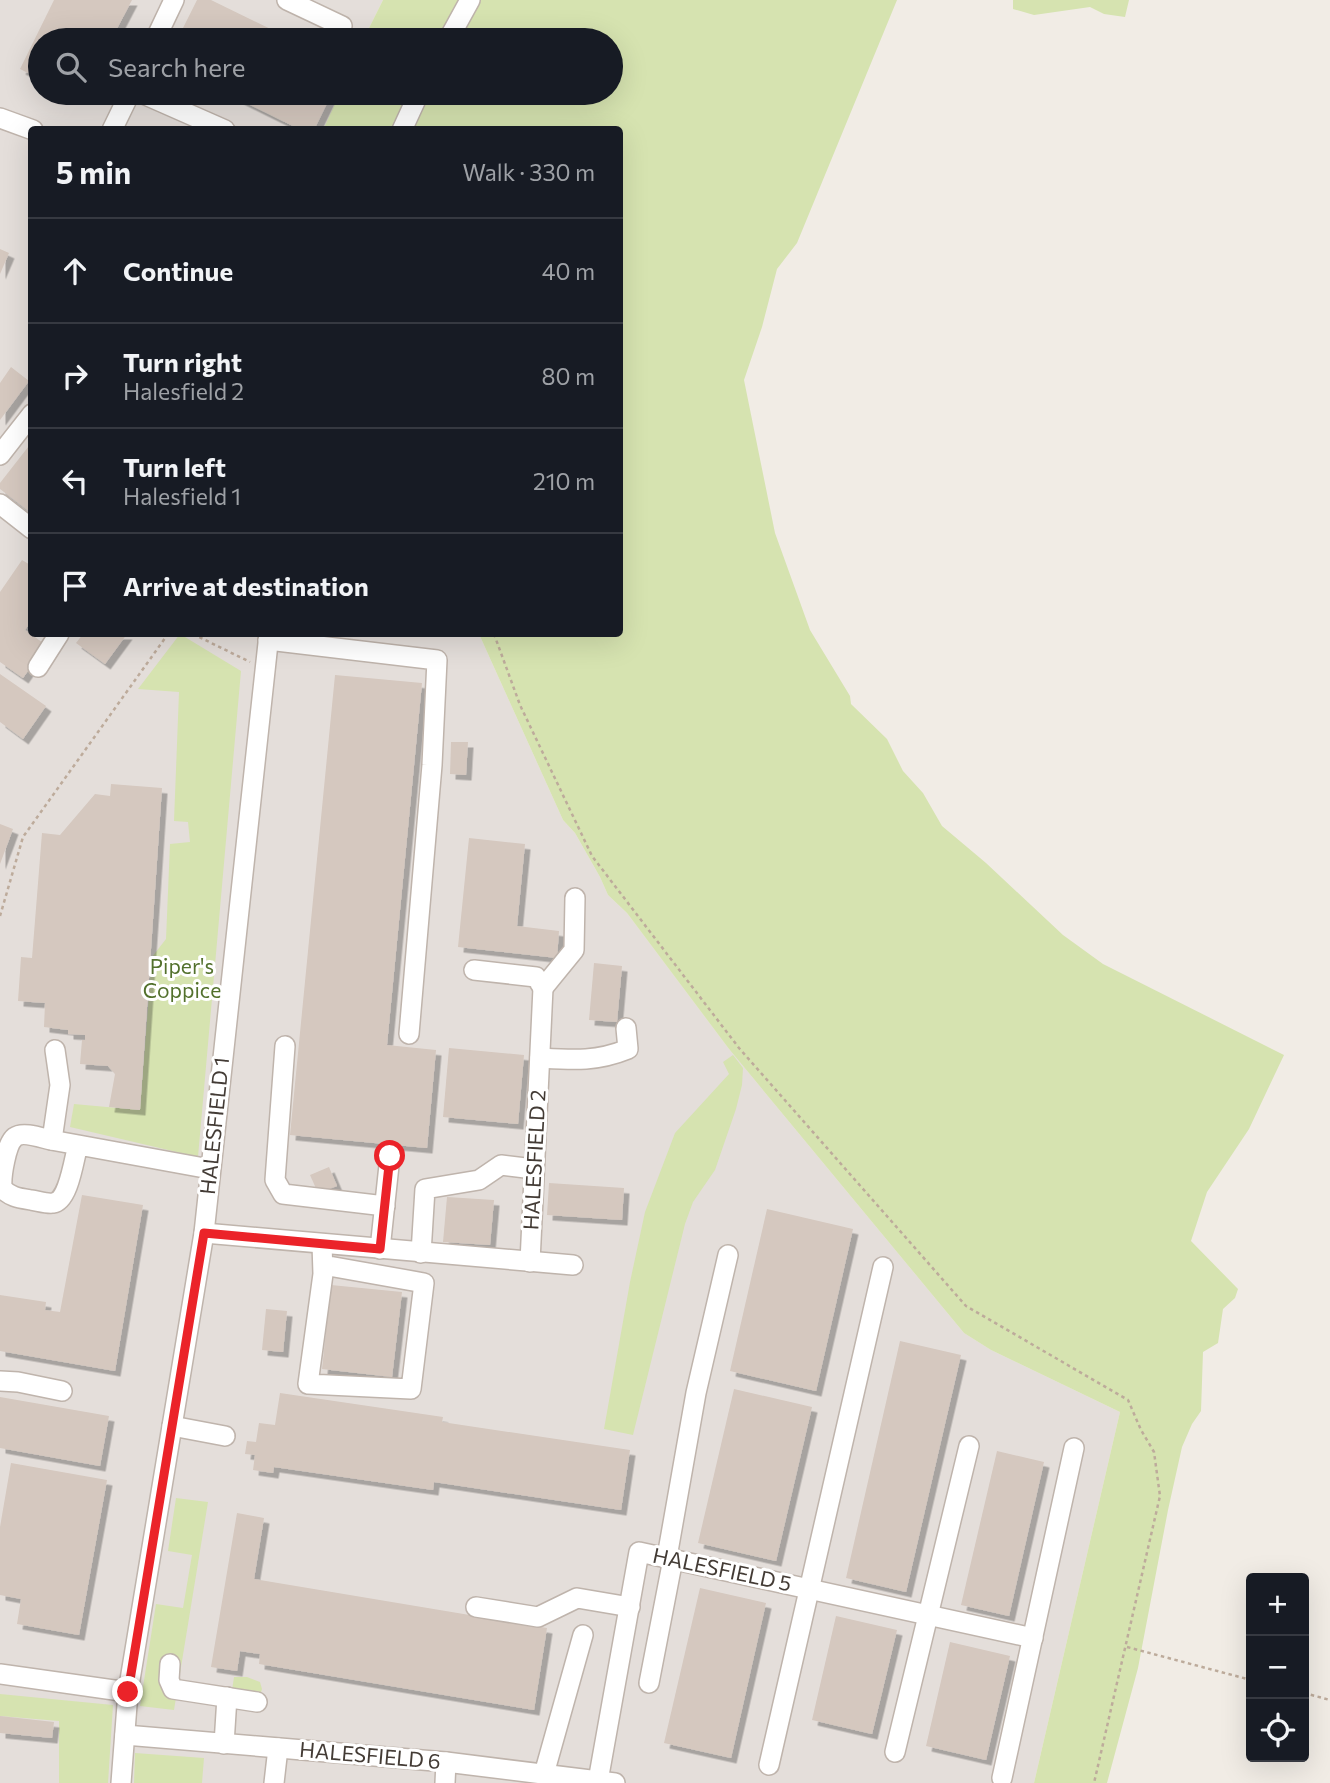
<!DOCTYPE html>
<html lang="en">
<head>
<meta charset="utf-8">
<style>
	:root { --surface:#171b24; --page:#20242c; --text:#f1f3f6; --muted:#9ea1a6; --line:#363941 }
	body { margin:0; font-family:Commissioner,sans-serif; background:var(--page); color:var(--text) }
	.controls { position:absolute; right:21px; bottom:21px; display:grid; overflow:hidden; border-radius:7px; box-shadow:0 7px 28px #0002 }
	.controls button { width:63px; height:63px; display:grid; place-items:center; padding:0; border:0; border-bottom:2px solid var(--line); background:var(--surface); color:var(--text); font:35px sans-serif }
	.stop { position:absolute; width:21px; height:21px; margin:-16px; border:5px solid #eb2329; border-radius:50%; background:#fff }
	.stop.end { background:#eb2329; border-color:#fff; box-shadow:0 2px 7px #0008 }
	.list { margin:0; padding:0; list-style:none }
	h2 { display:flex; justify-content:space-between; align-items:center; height:91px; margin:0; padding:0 28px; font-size:30px }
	h2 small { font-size:23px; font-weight:400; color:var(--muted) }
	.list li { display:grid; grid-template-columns:46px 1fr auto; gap:21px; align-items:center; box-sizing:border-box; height:105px; padding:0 28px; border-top:2px solid var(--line) }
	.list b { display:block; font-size:26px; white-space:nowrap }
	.list p { margin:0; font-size:23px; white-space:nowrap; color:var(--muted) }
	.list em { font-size:23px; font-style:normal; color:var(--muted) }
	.icon { flex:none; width:38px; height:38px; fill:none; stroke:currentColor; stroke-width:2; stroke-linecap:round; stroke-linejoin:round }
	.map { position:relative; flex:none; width:1330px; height:1783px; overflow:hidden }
	.search { position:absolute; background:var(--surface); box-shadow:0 7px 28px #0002; left:28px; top:28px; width:595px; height:77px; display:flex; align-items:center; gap:18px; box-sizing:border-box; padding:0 24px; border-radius:38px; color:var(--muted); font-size:26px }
	.panel { position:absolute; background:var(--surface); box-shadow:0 7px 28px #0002; left:28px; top:126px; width:595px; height:511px; border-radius:7px }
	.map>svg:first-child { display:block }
	.industrial { fill:#e4deda }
	.green { fill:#d6e3b0 }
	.building { fill:#d5c8bf; filter:url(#shadow) }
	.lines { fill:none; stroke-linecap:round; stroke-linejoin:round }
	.minor-casing { stroke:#bfb4ac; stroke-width:22 }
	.path { stroke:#bdab9b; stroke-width:2.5; stroke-dasharray:3.5 3.5; stroke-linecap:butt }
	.minor { stroke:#fff; stroke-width:19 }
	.route { stroke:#eb2329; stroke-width:9 }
	.labels { text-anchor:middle; stroke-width:6; stroke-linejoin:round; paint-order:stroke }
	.park-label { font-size:21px; fill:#53712d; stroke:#fff }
	.street-label { font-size:21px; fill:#433b35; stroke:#fff }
</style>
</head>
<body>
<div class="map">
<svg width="1330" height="1783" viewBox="0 0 1330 1783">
	<defs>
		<filter id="shadow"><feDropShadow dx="5.5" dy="5.5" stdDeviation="0" flood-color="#0004"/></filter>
	</defs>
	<rect width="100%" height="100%" fill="#f1ece5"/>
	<polygon class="industrial" points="0,0 383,0 363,40 40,40 40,93 340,93 323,129 32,130 32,634 479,634 563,820 575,833 600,877 608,895 627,913 729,1049 964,1333 991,1350 1120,1412 1034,1783 0,1783"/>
	<g class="green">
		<polygon points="383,0 897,0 797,243 777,269 762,327 744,380 775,533 810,630 850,696 851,704 887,739 903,771 923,793 942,826 986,863 1063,935 1103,964 1284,1055 1249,1129 1207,1192 1191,1241 1238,1289 1235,1298 1223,1309 1218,1343 1203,1352 1201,1411 1192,1424 1182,1447 1168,1510 1138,1668 1107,1783 1034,1783 1120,1412 991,1350 964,1333 729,1049 627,913 608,895 600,877 575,833 563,820 479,634 620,634 620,130 323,130 340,93 611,93 611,40 363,40"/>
		<polygon points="1129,0 1125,17 1104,14 1090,7 1034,15 1013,9 1013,0"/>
		<polygon points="180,634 241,671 198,1157 70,1127 74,1104 140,1110 152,957 166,939 170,844 190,842 188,822 174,821 179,692 138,689"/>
		<polygon points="733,1055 743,1068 742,1085 736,1109 715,1170 693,1202 685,1224 633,1435 604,1429 630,1282 645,1212 675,1133 729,1074 723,1062"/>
		<polygon points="176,1498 208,1502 174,1710 140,1706 156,1604 183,1608 192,1555 168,1551"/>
		<polygon points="234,1677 247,1677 260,1682 262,1689 259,1699 231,1697"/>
		<polygon points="0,1694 113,1705 108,1783 59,1783 59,1721 0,1716"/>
		<polygon points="135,1753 204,1758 202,1783 134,1783"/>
	</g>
	<g class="building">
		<polygon points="54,0 132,0 111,40 40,40 40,79 20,69"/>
		<polygon points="197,0 211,0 293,40 177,40"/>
		<polygon points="226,93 332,93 314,130 301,130"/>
		<polygon points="0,249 9,253 0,274"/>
		<polygon points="11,367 29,381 0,420 0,383"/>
		<polygon points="32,442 32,509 30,512 0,489 0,483"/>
		<polygon points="22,560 32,566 32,620 25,630 46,645 23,678 0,662 0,592"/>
		<polygon points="83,634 127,634 105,664 76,643"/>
		<polygon points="0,674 46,706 23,739 0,722"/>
		<polygon points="335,675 422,683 387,1045 436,1050 427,1148 290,1135"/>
		<polygon points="451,742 468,742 466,775 450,774"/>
		<polygon points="111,784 162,788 140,1110 109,1107 115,1074 108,1066 80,1064 82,1040 85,1040 85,1035 68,1034 68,1030 44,1027 45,1003 18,1001 21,957 32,958 42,833 60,835 95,794 110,796"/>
		<polygon points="0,824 13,829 0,864"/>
		<polygon points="469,838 525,844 517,926 559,931 557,958 458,947"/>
		<polygon points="594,963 622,966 617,1022 589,1020"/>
		<polygon points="449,1048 524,1055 518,1124 443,1117"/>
		<polygon points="329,1167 337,1186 318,1193 310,1175"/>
		<polygon points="549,1183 624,1188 622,1220 547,1215"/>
		<polygon points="82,1195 143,1205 115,1371 0,1351 0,1295 46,1302 45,1310 60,1312"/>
		<polygon points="447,1197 494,1200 490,1245 443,1242"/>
		<polygon points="767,1209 853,1229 816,1391 730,1371"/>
		<polygon points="331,1285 402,1292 392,1377 322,1369"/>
		<polygon points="266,1309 287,1311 283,1352 262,1350"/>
		<polygon points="900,1341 961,1355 906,1592 846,1578"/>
		<polygon points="734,1389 812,1407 776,1561 698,1543"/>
		<polygon points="280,1393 443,1417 442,1422 630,1450 621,1510 434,1482 433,1490 274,1467 273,1473 253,1470 255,1455 245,1454 247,1441 256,1442 259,1423 275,1425"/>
		<polygon points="0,1397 109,1416 100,1466 0,1448"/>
		<polygon points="997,1451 1044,1462 1009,1616 961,1605"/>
		<polygon points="11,1463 107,1480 79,1635 17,1624 21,1599 0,1595 0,1527"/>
		<polygon points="237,1513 264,1518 254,1579 547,1628 534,1710 259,1664 260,1654 240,1651 237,1671 211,1667"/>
		<polygon points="700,1588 766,1603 731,1758 664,1743"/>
		<polygon points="836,1616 897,1630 872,1734 812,1720"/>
		<polygon points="950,1642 1010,1656 986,1760 926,1746"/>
		<polygon points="0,1716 54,1722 52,1738 0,1733"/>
	</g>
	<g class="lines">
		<defs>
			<g id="minor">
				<polyline points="287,0 342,26"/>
				<polyline points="155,40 174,0"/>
				<polyline points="448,40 470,0"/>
				<polyline points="141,93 225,130"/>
				<polyline points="0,118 33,130"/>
				<polyline points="112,130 130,93"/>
				<polyline points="402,130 419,93"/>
				<polyline points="0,455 32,414"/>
				<polyline points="0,504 32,529"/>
				<polyline points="268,640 437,660 432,765 409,1034"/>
				<polyline points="38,667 59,634"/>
				<polyline points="474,970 536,977 543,988"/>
				<polyline points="543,988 574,950 575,898"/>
				<polyline points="285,1046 275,1180 283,1194 385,1206"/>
				<path d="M 540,1058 C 573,1060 596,1062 628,1049 L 626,1028"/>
				<polyline points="52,1140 60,1085 55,1050"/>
				<path d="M 78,1145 C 74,1158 69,1201 53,1203 C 47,1204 38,1201 31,1200 C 19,1198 10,1197 2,1188 C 1,1176 6,1144 15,1137 C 23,1131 42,1138 51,1140 C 104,1150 157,1159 210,1169"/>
				<polyline points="204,1233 573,1265"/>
				<polyline points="322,1244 323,1274 308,1384 411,1389 424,1283 323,1265"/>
				<polyline points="380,1249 390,1156"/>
				<polyline points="421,1253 425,1189 479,1180 501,1165 534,1169"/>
				<polyline points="530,1262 543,988"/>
				<polyline points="0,1381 18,1382 62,1391"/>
				<polyline points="172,1426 225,1436"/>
				<polyline points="667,1557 696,1393 728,1255"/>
				<polyline points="476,1607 538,1617 577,1598 630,1607"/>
				<polyline points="170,1664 169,1680 173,1689 257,1702"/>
				<polyline points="0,1674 128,1692"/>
				<polyline points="649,1683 673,1559"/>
				<polyline points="125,1735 446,1762 615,1783"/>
				<polyline points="224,1744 227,1697"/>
				<polyline points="895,1752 969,1446"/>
				<polyline points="769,1765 883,1267"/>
				<polyline points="544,1774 583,1635"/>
				<polyline points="1002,1778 1074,1448"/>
				<polyline points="598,1781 639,1552 1033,1638"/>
				<polyline points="121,1783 128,1692 204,1233 269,634"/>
				<polyline points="274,1783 278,1748"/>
				<polyline points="445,1783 446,1762"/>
			</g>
		</defs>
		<use href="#minor" class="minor-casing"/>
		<g class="path">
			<polyline points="193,634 250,662"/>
			<polyline points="494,634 520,705 592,856 739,1048 966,1306 1128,1400 1141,1430 1154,1452 1160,1496 1094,1783"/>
			<polyline points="0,916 23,837 168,634"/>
			<polyline points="1127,1647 1251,1680"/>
			<polyline points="1304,1693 1330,1700"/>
		</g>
		<use href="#minor" class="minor"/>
	</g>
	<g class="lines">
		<polyline class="route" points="128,1692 204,1233 380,1249 390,1156"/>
	</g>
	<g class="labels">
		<g class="park-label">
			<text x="182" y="974">Piper's<tspan x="182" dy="24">Coppice</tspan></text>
		</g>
		<g class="street-label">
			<text transform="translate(215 1126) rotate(-84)" y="7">HALESFIELD 1</text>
			<text transform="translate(535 1160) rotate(-87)" y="7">HALESFIELD 2</text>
			<text transform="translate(722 1570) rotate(12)" y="7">HALESFIELD 5</text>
			<text transform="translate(370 1756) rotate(5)" y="7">HALESFIELD 6</text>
		</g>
	</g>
</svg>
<div class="controls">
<button>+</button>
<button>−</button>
<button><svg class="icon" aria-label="locate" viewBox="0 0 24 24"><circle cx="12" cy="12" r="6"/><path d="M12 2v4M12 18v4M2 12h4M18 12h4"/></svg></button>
</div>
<div class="stop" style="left:390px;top:1156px"></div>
<div class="stop end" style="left:128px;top:1692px"></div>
<div class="search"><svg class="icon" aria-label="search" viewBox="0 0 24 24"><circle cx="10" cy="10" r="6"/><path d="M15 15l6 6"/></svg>Search here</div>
<section class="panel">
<h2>5 min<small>Walk · 330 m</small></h2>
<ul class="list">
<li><svg class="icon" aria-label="ahead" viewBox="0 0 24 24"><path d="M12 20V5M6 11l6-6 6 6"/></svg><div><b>Continue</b></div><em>40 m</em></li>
<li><svg class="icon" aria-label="right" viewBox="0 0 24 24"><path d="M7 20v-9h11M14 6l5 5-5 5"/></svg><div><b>Turn right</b><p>Halesfield 2</p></div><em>80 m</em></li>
<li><svg class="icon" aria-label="left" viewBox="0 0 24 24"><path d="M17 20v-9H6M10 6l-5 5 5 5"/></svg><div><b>Turn left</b><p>Halesfield 1</p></div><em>210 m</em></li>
<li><svg class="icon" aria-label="arrive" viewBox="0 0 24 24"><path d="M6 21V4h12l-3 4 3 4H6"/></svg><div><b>Arrive at destination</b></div></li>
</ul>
</section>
</div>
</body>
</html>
